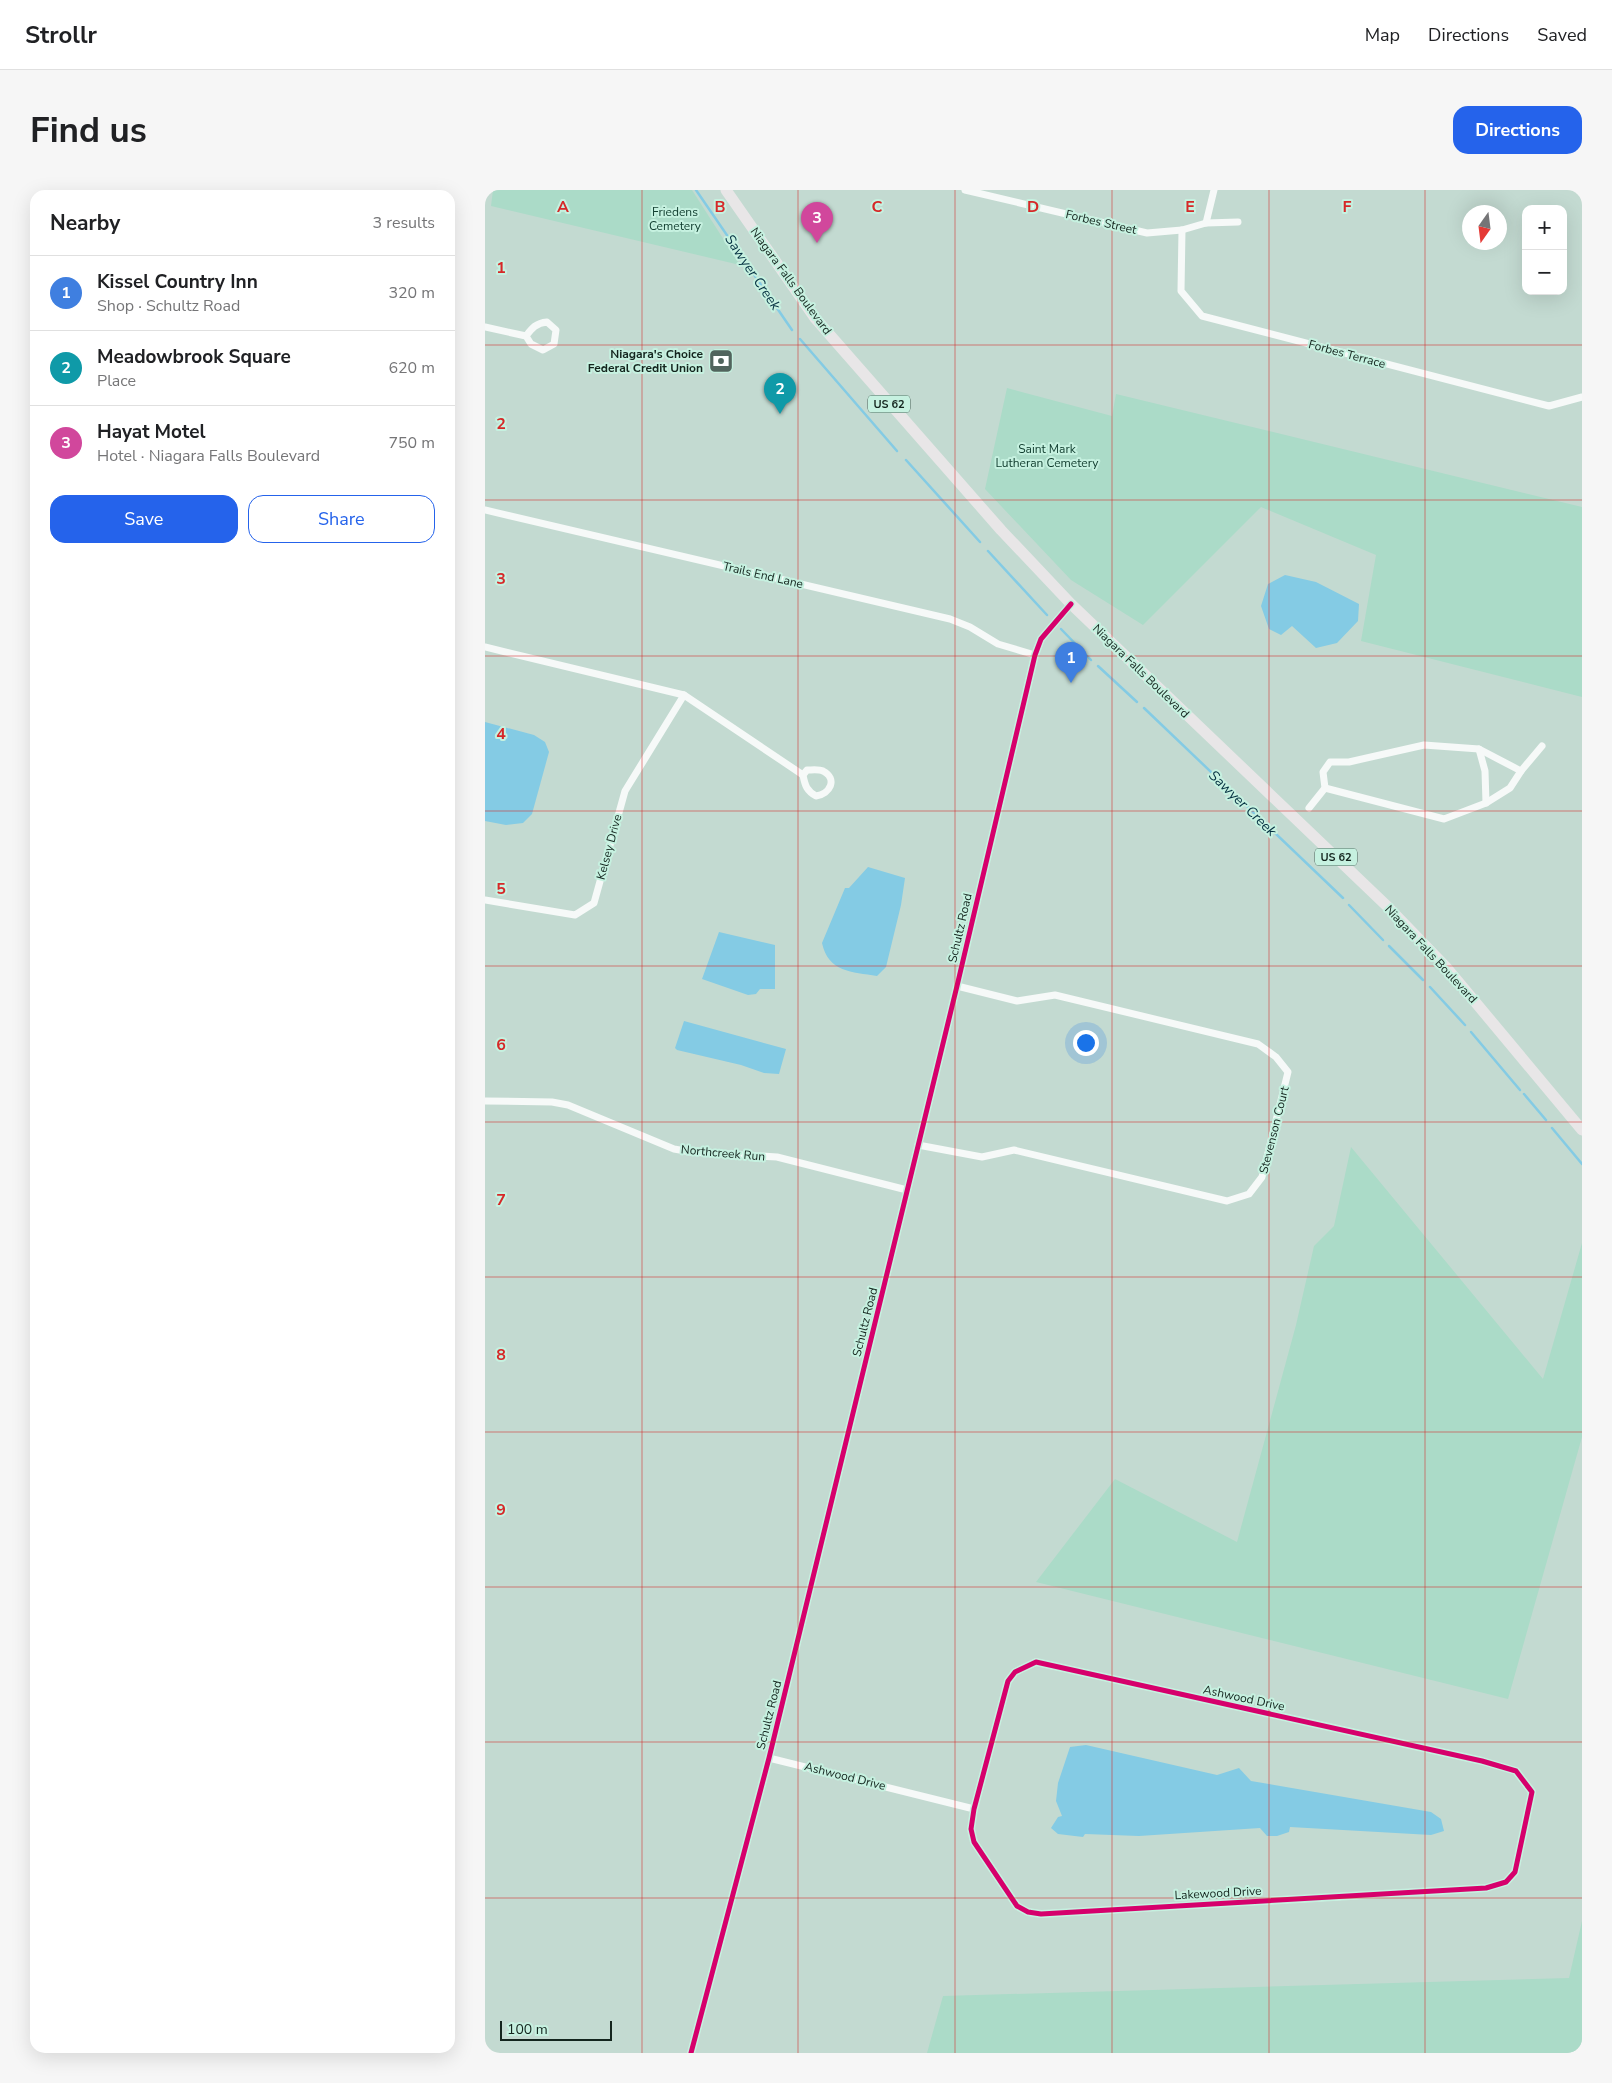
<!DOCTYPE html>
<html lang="en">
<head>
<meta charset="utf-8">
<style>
	:root { --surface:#fff; --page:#f6f6f6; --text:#202124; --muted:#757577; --line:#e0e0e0; --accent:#2563eb }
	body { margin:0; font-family:"Nunito Sans",sans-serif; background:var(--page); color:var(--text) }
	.controls { position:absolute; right:15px; top:15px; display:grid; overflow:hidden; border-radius:10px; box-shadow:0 5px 20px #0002 }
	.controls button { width:45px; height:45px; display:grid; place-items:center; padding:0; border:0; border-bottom:1px solid var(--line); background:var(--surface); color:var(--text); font:25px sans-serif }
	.compass { position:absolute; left:977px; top:15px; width:45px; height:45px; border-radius:50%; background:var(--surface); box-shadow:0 5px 20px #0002; rotate:194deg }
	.scale { position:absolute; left:15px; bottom:12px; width:112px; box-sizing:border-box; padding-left:5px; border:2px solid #14251e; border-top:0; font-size:14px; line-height:18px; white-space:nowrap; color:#14251e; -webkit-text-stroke:4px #c6f1e0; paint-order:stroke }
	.you { position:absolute; left:600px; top:852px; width:18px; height:18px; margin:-12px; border:4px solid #fff; border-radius:50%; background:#1a73e8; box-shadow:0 0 0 8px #1a73e833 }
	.badge { display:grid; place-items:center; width:32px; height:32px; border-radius:50%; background:var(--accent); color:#fff; font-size:16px; font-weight:700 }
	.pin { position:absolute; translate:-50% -41px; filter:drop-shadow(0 1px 2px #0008) }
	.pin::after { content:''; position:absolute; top:26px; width:18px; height:15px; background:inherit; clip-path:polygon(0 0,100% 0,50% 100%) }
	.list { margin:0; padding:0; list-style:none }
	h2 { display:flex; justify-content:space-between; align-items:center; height:65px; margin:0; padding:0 20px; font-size:21px }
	h2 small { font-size:16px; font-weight:400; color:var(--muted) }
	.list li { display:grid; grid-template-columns:32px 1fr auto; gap:15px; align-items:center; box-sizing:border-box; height:75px; padding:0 20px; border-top:1px solid var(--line) }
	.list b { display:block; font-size:19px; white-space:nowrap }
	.list p { margin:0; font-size:16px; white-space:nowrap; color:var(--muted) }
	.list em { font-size:16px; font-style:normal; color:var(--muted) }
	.actions { display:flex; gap:10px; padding:15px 20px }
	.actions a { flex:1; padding:11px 0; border:1px solid var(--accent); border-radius:15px; text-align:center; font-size:18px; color:var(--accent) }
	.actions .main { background:var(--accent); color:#fff }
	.map { position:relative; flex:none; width:1097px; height:1863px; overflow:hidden; border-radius:15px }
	header { display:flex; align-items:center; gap:30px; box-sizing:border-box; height:70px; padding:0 25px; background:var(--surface); border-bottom:1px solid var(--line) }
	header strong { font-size:24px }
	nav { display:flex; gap:28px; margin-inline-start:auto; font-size:18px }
	.intro { display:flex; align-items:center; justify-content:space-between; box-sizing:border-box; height:120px; padding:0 30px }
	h1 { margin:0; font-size:35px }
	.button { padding:12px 22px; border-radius:15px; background:var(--accent); color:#fff; font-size:18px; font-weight:700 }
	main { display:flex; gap:30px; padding:0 30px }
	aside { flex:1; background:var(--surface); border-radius:15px; box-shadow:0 5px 20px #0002 }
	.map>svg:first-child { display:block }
	.green { fill:#abdbc8 }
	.water { fill:#84cbe4 }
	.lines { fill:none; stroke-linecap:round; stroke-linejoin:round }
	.stream { stroke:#84cbe4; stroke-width:2.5 }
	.minor { stroke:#f6f9f8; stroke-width:7 }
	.primary { stroke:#e8e6e7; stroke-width:11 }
	.cycleway-casing { stroke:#c6f1e0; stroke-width:8 }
	.cycleway { stroke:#d6006c; stroke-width:5 }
	.grid { fill:none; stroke:#d62828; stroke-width:1; stroke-opacity:0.55 }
	.labels { text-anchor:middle; stroke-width:4; stroke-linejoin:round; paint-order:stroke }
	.shield { fill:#c6f1e0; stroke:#496258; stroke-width:1 }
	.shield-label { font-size:11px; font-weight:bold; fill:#14251e }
	.park-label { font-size:12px; fill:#0f3b2d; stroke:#c6f1e0 }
	.street-label { font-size:12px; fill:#14251e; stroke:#c6f1e0 }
	.poi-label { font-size:12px; font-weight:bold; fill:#14251e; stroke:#c6f1e0; text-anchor:end }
	.water-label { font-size:14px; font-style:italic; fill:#043040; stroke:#c6f1e0 }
	.grid-label { font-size:16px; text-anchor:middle; font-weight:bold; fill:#d62828; stroke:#c6f1e0; stroke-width:4; stroke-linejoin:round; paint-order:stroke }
</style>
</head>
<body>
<header>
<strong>Strollr</strong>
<nav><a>Map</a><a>Directions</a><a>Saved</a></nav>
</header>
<div class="intro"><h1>Find us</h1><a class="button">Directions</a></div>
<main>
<aside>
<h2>Nearby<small>3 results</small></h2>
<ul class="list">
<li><span class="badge" style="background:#3f7fe0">1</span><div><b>Kissel Country Inn</b><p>Shop · Schultz Road</p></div><em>320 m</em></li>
<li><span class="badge" style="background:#0f9aa8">2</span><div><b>Meadowbrook Square</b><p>Place</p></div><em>620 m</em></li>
<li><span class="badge" style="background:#d1479c">3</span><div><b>Hayat Motel</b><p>Hotel · Niagara Falls Boulevard</p></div><em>750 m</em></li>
</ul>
<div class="actions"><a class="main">Save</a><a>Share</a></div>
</aside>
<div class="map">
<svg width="1097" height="1863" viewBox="0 0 1097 1863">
	<rect width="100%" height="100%" fill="#c3dad1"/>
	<g class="green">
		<polygon points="8,0 207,0 255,75 6,16"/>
		<polygon points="522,198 627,226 631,204 1097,317 1097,507 876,451 891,365 776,317 658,435 586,390 500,299"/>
		<polygon points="866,957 1058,1189 1097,1053 1097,1247 1023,1509 551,1392 630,1289 752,1352 811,1135 829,1056 849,1036"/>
		<polygon points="1097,1731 1097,1857 1090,1863 442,1863 458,1806 1084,1788"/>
	</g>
	<g class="water">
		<polygon points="800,385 831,392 874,414 873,431 852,453 831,458 807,436 796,445 784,439 776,416 783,394"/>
		<polygon points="0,532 49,545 60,552 64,562 47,624 38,633 21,635 0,631"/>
		<path d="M 383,677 L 420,688 L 416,715 L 401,777 L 392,786 C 367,782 343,782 337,753 L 360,698 L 364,698 Z"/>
		<polygon points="234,742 290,755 290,799 275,799 271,804 263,805 217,789"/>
		<polygon points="199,831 301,859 294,884 279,883 256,875 192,860 190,858"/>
		<polygon points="601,1555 732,1585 754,1578 766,1591 946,1622 956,1629 959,1641 946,1645 805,1637 804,1642 792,1646 782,1646 775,1638 654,1646 600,1644 598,1647 573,1644 566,1638 573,1627 577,1626 571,1611 573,1593 585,1557"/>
	</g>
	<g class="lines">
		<g class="stream">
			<polyline points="211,0 307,140"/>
			<polyline points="315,149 412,261"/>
			<polyline points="421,270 495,352"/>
			<polyline points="503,361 562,425"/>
			<polyline points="576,439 606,470"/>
			<polyline points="613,476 652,512"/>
			<polyline points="659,518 858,708"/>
			<polyline points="864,715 898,750"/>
			<polyline points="904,756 938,790"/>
			<polyline points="945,797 980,835"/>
			<polyline points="986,842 1035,900"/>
			<polyline points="1039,904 1061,930"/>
			<polyline points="1067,938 1097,974"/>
		</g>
		<g class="minor">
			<polyline points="480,0 662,43 697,40 721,33 753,32"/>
			<polyline points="721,33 729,0"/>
			<polyline points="697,40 696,101 717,126 1064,216 1097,207"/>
			<path d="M 0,137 L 41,146 L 46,154 L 58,160 L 69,154 L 71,140 L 62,132 C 51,133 47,138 41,146"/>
			<polyline points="0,320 465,429 485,437 513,454 550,465"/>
			<path d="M 0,457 L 199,505 L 318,585 C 320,596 322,601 331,606 C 345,604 353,589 338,581 C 334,579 327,580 322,580 L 318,585"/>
			<polyline points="994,559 1000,581 1001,613"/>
			<polyline points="840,598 959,629 1001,613 1025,598 1036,581"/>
			<polyline points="824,618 840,598 838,582 845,572 864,572 939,555 994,559 1036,581 1057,556"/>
			<polyline points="0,710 90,725 109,713 140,601 199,505"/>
			<polyline points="0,911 67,912 83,915 189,959 206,962 292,967 422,1000"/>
			<polyline points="433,955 497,967 529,960 742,1011 764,1004 777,987 803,882 791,867 773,854 570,805 532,811 472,796"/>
			<polygon points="551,1472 997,1571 1031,1581 1047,1602 1030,1682 1021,1692 1001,1698 556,1724 543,1722 532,1716 489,1652 486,1639 489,1619 523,1491 530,1482"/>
			<polyline points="284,1568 489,1619"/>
			<polyline points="206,1863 284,1568 472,796 550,465 556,449 586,414"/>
		</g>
		<polyline class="primary" points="241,0 330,128 516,340 586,414 904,718 961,777 1097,940"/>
		<defs>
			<g id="cycleway">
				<polygon points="551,1472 997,1571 1031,1581 1047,1602 1030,1682 1021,1692 1001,1698 556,1724 543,1722 532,1716 489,1652 486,1639 489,1619 523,1491 530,1482"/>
				<polyline points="206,1863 284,1568 472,796 550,465 556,449 586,414"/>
			</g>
		</defs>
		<use href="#cycleway" class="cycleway-casing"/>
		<use href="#cycleway" class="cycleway"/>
	</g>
	<path class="grid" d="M 157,0 L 157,1863M 313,0 L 313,1863M 470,0 L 470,1863M 627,0 L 627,1863M 784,0 L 784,1863M 940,0 L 940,1863M 0,155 L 1097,155M 0,310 L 1097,310M 0,466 L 1097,466M 0,621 L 1097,621M 0,776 L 1097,776M 0,932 L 1097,932M 0,1087 L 1097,1087M 0,1242 L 1097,1242M 0,1397 L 1097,1397M 0,1552 L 1097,1552M 0,1708 L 1097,1708"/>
	<defs>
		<symbol id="bank-square" viewBox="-11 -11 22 22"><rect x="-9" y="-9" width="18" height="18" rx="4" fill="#51645d" stroke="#c6f1e0"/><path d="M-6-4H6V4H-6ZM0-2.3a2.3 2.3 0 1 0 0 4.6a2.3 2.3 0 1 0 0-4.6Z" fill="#fff"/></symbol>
	</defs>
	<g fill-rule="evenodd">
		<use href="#bank-square" x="222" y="157" width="28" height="28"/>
	</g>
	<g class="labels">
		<g class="shield">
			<rect x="383" y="205.5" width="42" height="17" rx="4"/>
			<rect x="830" y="658.5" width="42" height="17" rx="4"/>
		</g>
		<g class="shield-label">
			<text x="404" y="218">US 62</text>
			<text x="851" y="671">US 62</text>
		</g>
		<g class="park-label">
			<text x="190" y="26">Friedens<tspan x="190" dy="14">Cemetery</tspan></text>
			<text x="562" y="263">Saint Mark<tspan x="562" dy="14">Lutheran Cemetery</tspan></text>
		</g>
		<g class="street-label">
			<text transform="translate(616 32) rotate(13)" y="4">Forbes Street</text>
			<text transform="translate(306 91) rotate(54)" y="4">Niagara Falls Boulevard</text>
			<text transform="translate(862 164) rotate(15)" y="4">Forbes Terrace</text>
			<text transform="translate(278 385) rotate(13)" y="4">Trails End Lane</text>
			<text transform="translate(656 481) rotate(44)" y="4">Niagara Falls Boulevard</text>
			<text transform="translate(124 657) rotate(-75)" y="4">Kelsey Drive</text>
			<text transform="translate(475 738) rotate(-77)" y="4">Schultz Road</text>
			<text transform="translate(946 764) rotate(47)" y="4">Niagara Falls Boulevard</text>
			<text transform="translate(789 940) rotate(-76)" y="4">Stevenson Court</text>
			<text transform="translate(238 963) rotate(5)" y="4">Northcreek Run</text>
			<text transform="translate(380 1132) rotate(-76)" y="4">Schultz Road</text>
			<text transform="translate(759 1508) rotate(12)" y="4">Ashwood Drive</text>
			<text transform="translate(284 1525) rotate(-76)" y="4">Schultz Road</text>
			<text transform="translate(360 1586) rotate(14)" y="4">Ashwood Drive</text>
			<text transform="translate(733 1703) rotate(-3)" y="4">Lakewood Drive</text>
		</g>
		<g class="poi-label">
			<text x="218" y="168">Niagara's Choice<tspan x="218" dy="14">Federal Credit Union</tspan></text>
		</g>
		<g class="water-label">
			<text transform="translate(268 82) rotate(56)" y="5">Sawyer Creek</text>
			<text transform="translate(758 613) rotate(44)" y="5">Sawyer Creek</text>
		</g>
	</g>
	<g class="grid-label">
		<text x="78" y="22">A</text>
		<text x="235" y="22">B</text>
		<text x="392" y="22">C</text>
		<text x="548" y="22">D</text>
		<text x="705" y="22">E</text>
		<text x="862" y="22">F</text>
		<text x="16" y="83">1</text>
		<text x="16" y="239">2</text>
		<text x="16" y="394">3</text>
		<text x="16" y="549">4</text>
		<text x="16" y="704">5</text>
		<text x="16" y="860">6</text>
		<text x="16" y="1015">7</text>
		<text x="16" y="1170">8</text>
		<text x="16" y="1325">9</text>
	</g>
</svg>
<div class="controls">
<button>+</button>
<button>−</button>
</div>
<svg class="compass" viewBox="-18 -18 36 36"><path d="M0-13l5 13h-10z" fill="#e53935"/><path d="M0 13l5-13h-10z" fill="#757577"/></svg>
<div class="scale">100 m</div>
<div class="you"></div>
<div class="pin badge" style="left:586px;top:493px;background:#3f7fe0">1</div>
<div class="pin badge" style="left:295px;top:224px;background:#0f9aa8">2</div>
<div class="pin badge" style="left:332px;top:53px;background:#d1479c">3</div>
</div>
</main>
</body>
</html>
